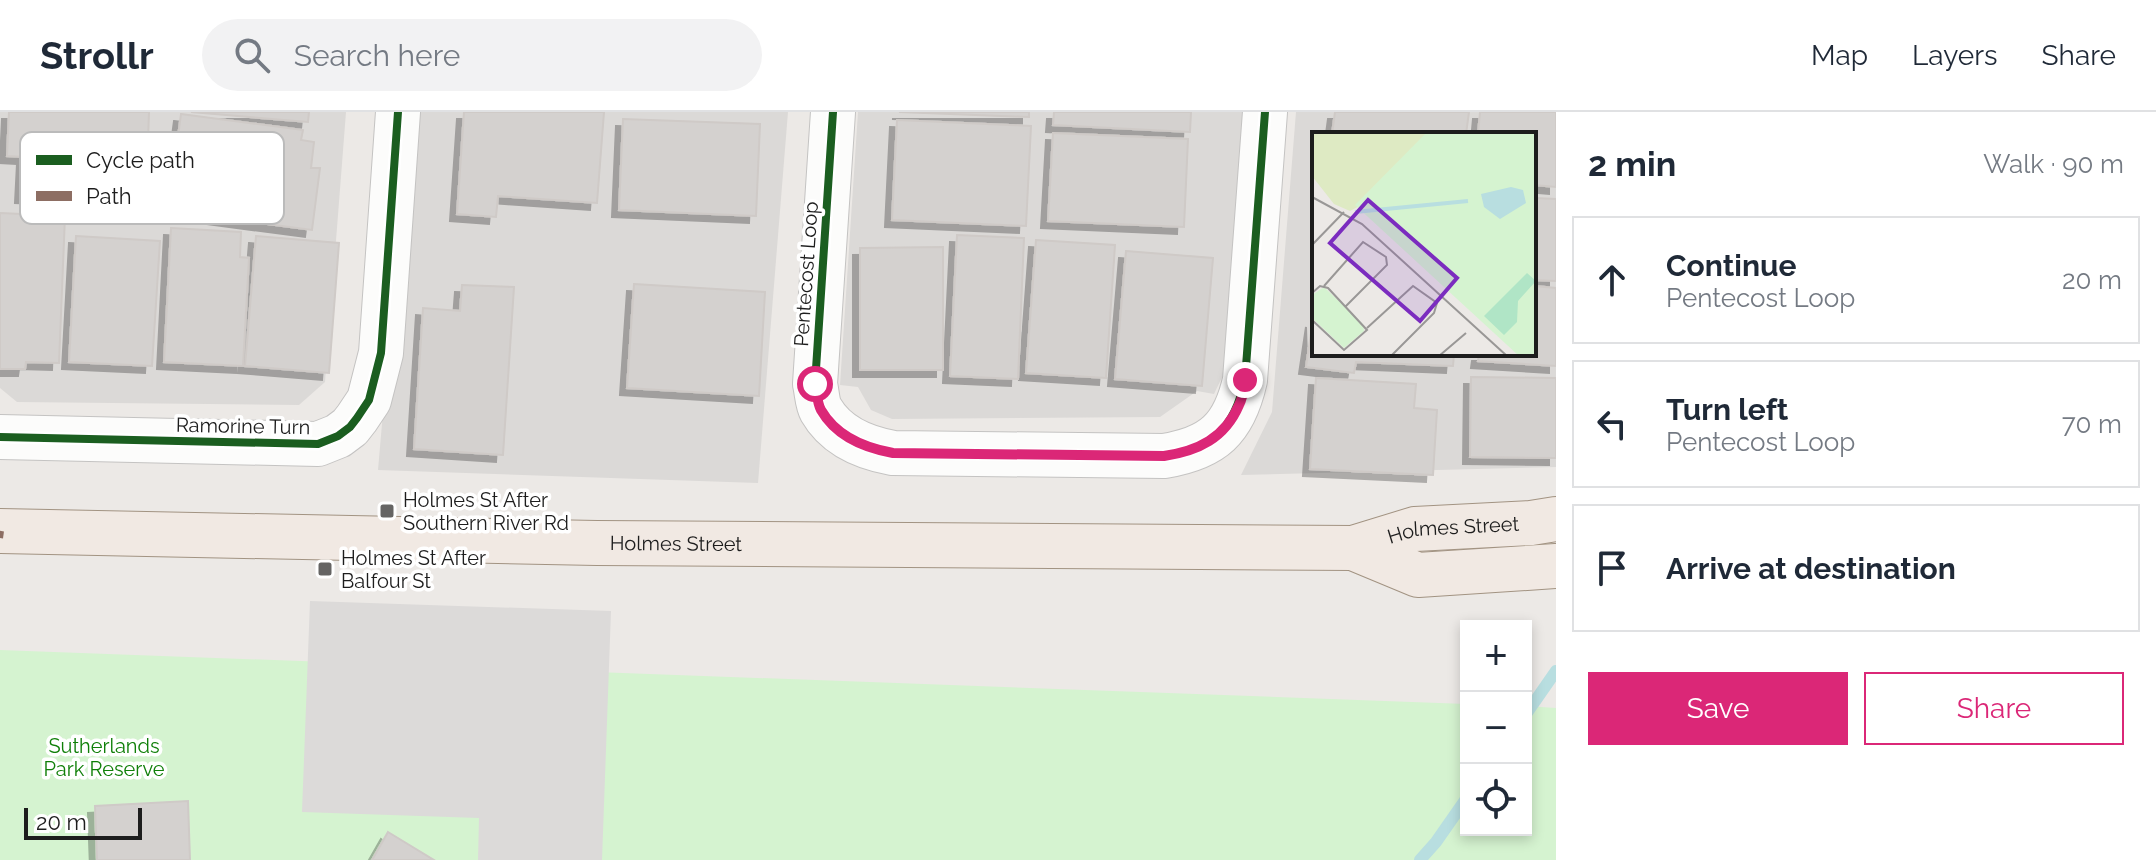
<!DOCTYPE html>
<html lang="en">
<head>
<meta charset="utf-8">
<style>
	:root { --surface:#fff; --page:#f2f2f3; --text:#1f2937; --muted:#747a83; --line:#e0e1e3; --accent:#db2777 }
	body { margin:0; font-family:Raleway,sans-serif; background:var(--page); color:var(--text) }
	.controls { position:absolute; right:24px; bottom:24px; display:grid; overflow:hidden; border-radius:0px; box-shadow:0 4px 12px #0003 }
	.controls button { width:72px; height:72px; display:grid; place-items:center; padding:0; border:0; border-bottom:2px solid var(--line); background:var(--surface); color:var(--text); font:40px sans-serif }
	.scale { position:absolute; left:24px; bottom:20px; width:118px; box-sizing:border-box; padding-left:8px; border:4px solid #1d1d1d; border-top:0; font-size:22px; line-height:28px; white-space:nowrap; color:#1d1d1d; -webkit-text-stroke:6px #fff; paint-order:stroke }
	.stop { position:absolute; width:24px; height:24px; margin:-18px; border:6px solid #db2777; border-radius:50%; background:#fff }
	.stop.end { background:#db2777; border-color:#fff; box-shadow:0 2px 8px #0008 }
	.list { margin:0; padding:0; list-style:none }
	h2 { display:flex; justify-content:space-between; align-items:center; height:104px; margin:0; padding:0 32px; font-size:34px }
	h2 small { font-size:26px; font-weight:400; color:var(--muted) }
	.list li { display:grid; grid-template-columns:52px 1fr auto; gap:24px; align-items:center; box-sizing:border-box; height:128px; margin:0 16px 16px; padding:0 16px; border:2px solid var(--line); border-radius:0px }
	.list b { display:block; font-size:30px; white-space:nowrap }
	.list p { margin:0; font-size:26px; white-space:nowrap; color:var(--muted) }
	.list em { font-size:26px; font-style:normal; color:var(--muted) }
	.actions { display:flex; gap:16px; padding:24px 32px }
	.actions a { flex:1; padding:18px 0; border:2px solid var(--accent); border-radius:0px; text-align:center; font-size:28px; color:var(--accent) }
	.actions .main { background:var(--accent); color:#fff }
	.icon { flex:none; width:44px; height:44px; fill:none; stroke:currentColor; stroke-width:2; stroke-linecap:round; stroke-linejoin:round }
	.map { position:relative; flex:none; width:1556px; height:748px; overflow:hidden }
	header { display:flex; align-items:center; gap:48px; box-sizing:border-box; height:112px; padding:0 40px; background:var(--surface); border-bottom:2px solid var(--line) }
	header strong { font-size:38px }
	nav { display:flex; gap:44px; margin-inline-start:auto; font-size:28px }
	.search { width:560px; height:72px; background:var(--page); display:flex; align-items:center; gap:20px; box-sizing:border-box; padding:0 28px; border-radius:44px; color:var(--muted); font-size:30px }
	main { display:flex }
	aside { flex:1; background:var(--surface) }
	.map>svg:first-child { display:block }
	.residential { fill:#dbd9d7; fill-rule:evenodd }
	.park { fill:#d5f3d0 }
	.parking { fill:#dcdad9 }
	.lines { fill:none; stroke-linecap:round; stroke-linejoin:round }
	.stream { stroke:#b8dee0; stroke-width:12 }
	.building { fill:#d4d1cf; stroke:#cfcac7; stroke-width:2; filter:url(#shadow) }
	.minor-casing { stroke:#c4c3c2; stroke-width:46 }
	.major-casing { stroke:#a29382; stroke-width:46 }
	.minor { stroke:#fcfcfb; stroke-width:44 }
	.major { stroke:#f1e9e3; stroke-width:44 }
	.quiet { stroke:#8d6e63; stroke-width:6; stroke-dasharray:12 6; stroke-linecap:butt }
	.cycleway-casing { stroke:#fff; stroke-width:13 }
	.cycleway { stroke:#1b5e20; stroke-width:8 }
	.route { stroke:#db2777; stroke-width:10 }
	.poi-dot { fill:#656463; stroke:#fff; stroke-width:3 }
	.labels { text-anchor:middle; stroke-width:7; stroke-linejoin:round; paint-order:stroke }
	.street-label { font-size:20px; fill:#1d1d1d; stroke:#fff }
	.poi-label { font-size:20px; fill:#1d1d1d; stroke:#fff; text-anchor:start }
	.park-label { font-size:20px; fill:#0f7f08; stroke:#fff }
	.inset-river { fill:none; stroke:#b8dee0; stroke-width:4 }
	.inset-road { fill:none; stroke:#999796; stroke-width:2 }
	.view { fill:#7b2cbf; fill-opacity:0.15; stroke:#7b2cbf; stroke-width:4 }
	.inset-edge { fill:none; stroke:#1d1d1d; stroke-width:4 }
	.key { fill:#fff; stroke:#bbb; stroke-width:2 }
	.key-label { font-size:22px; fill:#1d1d1d }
</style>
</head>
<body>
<header>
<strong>Strollr</strong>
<div class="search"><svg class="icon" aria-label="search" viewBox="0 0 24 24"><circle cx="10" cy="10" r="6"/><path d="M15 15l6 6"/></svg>Search here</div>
<nav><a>Map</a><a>Layers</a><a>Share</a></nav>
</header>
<main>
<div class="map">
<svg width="1556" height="748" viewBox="0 0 1556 748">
	<defs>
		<filter id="shadow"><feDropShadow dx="-7" dy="7" stdDeviation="0" flood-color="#0004"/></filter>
	</defs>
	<rect width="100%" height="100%" fill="#ece9e6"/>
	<g class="residential">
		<polygon points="0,0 346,0 325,270 299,293 17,290 0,276"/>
		<polygon points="409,0 788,0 758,371 378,358"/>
		<polygon points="858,0 1244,0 1224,261 1214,282 1197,279 1160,305 892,307 871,298 858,275 840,273"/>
		<path d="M 1296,0 L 1556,0 L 1556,355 L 1241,363 L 1272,300 ZM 1314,22 L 1534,22 L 1534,242 L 1314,242 Z"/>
	</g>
	<polygon class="park" points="0,538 1466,592 1466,718 1526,718 1526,594 1556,596 1556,748 0,748"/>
	<polygon class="parking" points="310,489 611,499 602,748 478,748 479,706 302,700"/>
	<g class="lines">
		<g class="stream">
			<polyline points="1526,602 1556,559"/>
			<polyline points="1420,748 1436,730 1466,687"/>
		</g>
	</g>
	<g class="building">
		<polygon points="9,0 149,0 146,89 22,84 24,45 7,44"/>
		<polygon points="191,0 309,0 308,10"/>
		<polygon points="464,0 604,0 597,91 498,84 496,105 457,102"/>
		<polygon points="899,0 1029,0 1029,5"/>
		<polygon points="1054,0 1191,0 1190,20 1053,13"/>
		<polygon points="1335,0 1469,0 1466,22 1332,22"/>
		<polygon points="1480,0 1556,0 1556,75 1534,73 1534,22 1478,22"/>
		<polygon points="181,2 303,18 301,28 314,30 311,56 320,56 312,118 168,99"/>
		<polygon points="623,7 760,12 756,104 619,98"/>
		<polygon points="897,8 1031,14 1026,114 892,108"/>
		<polygon points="1053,21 1188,27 1184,115 1048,109"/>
		<polygon points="1534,86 1556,87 1556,169 1534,168"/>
		<polygon points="0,101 65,104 59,251 26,250 25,257 0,257"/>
		<polygon points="171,116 241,120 240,145 249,146 243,254 164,250"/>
		<polygon points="957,123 1024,126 1018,267 950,264"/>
		<polygon points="76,124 160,129 152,254 69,250"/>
		<polygon points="256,124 339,131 329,261 245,254"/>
		<polygon points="1036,128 1115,133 1106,266 1026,261"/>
		<polygon points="943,135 943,258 860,258 860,136"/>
		<polygon points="1126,139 1213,146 1202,274 1115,267"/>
		<polygon points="634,172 765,180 759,284 627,276"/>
		<polygon points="462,173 514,175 503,343 414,337 423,196 460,199"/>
		<polygon points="1534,174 1556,176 1556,254 1478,249 1479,242 1534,242"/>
		<polygon points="1313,208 1314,242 1454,242 1453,254 1356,250 1354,261 1306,255"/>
		<polygon points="1471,265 1556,266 1556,346 1470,345"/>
		<polygon points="1316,266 1416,272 1414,296 1437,298 1433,363 1310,357"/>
		<polygon points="188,689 190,748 97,748 95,694"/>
		<polygon points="388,720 434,748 372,748"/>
	</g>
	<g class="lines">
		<defs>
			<g id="minor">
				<path d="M 833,0 L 815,272 C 817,280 817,291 821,298 C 836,324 865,336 893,341 L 1164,344 C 1213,336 1234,317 1245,268 L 1265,0"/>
				<polyline points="0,325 318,332 338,324 350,315 357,306 369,288 381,241 398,0"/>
			</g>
			<g id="major">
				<path id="s1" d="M 0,419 L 597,431 L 1353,436 L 1415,417 L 1531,411 L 1556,407"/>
				<polyline points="1353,436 1418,463 1556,454"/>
			</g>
		</defs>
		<use href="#minor" class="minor-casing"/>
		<use href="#major" class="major-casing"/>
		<use href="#minor" class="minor"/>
		<use href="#major" class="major"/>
		<polyline class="quiet" points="0,426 1,419"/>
		<defs>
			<g id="cycleway">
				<path d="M 833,0 L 815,272 C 817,280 817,291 821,298 C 836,324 865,336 893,341 L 1164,344 C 1213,336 1234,317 1245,268 L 1265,0"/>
				<polyline points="0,325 318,332 338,324 350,315 357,306 369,288 381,241 398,0"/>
			</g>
		</defs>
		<use href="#cycleway" class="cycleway-casing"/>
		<use href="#cycleway" class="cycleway"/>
	</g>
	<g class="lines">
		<path class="route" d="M 815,272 C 817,280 817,291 821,298 C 836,324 865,336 893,341 L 1164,344 C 1198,339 1225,326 1239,293 C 1243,286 1244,276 1245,268"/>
	</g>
	<g class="poi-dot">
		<rect x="379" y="391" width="16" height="16" rx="4"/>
		<rect x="317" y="449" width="16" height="16" rx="4"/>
	</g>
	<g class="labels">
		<g class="street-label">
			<text transform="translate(806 162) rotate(-86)" y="7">Pentecost Loop</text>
			<text transform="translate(243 314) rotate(1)" y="7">Ramorine Turn</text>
			<text dy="7" stroke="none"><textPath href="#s1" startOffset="1456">Holmes Street</textPath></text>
			<text dy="7" stroke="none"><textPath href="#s1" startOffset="676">Holmes Street</textPath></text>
		</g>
		<g class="poi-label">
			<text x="403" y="395">Holmes St After<tspan x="403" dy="23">Southern River Rd</tspan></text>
			<text x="341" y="453">Holmes St After<tspan x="341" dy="23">Balfour St</tspan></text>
		</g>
		<g class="park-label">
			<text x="104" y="641">Sutherlands<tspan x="104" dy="23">Park Reserve</tspan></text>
		</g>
	</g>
	<g transform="translate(1312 20)">
		<rect width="224" height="224" fill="#ece9e6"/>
		<path d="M 0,0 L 187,0 L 38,79 L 22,72 L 0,44 Z" fill="#deeac3"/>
		<path d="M 115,0 L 224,0 L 224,224 L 207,224 L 43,73 ZM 12,155 L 51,192 L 52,199 L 32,216 L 0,186 L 0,163 Z" fill="#d5f3d0"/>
		<path d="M 215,141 L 224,149 L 206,169 L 205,190 L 192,203 L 172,184 Z" fill="#b0e5c6"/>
		<path d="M 199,55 L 211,58 L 214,71 L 188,87 L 172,75 L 169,62 Z" fill="#b8dee0"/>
		<path class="inset-river" d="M 43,80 L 156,69"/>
		<path class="inset-road" d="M 0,65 L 50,92 L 195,224M 0,113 L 32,80M 12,154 L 51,110 L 74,125 L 75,133 L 34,174M 0,161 L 8,154 L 16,156 L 55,198 L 32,218 L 0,188M 55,196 L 101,154 L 125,171 L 122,181 L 79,224M 127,224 L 154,201"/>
		<path class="view" d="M 56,68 L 145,146 L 108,189 L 18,111 Z"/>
		<rect width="224" height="224" class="inset-edge"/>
	</g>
	<rect x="20" y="20" width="264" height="92" rx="12" class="key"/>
	<rect x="36" y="43" width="36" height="10" fill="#1b5e20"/>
	<rect x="36" y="79" width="36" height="10" fill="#8d6e63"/>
	<g class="key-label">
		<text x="86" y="56">Cycle path</text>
		<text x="86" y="92">Path</text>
	</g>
</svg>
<div class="controls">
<button>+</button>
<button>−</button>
<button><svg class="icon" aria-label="locate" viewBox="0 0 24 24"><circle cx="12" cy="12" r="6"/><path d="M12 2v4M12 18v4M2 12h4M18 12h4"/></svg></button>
</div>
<div class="scale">20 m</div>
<div class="stop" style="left:815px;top:272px"></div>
<div class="stop end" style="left:1245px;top:268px"></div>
</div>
<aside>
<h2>2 min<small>Walk · 90 m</small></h2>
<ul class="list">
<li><svg class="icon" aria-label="ahead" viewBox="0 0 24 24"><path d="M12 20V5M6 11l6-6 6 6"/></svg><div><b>Continue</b><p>Pentecost Loop</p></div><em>20 m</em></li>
<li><svg class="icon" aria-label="left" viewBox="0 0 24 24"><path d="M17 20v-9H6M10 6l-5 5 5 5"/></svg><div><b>Turn left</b><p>Pentecost Loop</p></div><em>70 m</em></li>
<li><svg class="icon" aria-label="arrive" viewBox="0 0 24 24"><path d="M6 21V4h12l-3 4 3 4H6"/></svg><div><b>Arrive at destination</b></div></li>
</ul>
<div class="actions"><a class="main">Save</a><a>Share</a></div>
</aside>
</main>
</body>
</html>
